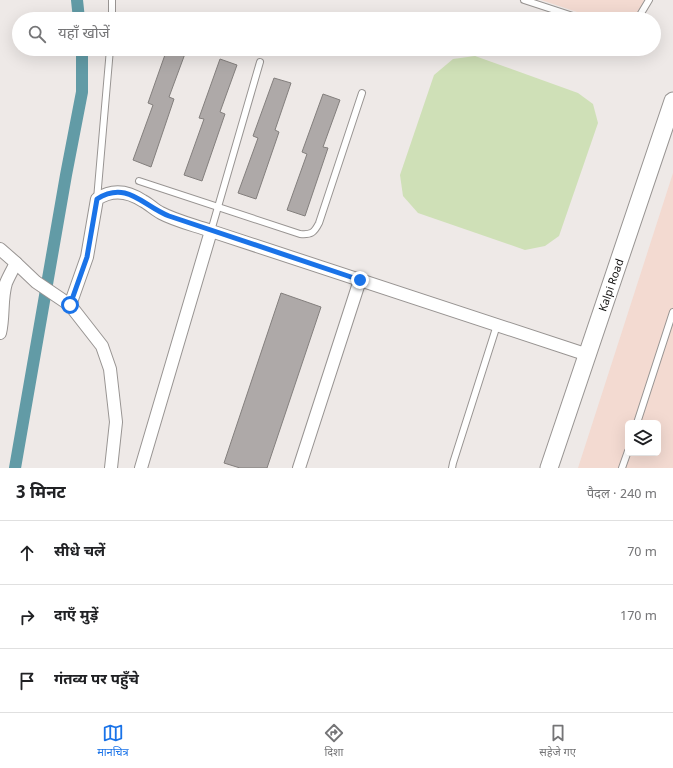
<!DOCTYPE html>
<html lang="hi">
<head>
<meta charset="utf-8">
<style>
	:root { --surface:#fff; --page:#f6f6f6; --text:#202124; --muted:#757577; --line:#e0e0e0; --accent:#1a73e8 }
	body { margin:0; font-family:Georgia,"Noto Sans Devanagari",serif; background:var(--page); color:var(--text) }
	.controls { position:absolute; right:12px; bottom:12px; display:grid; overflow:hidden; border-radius:6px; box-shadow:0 4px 16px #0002 }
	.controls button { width:36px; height:36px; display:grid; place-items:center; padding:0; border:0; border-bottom:1px solid var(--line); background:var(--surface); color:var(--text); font:20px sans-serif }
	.stop { position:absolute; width:12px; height:12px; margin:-9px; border:3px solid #1a73e8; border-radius:50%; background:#fff }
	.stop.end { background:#1a73e8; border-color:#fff; box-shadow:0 1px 4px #0008 }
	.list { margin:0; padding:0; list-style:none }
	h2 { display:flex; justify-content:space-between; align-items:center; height:52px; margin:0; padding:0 16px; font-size:17px }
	h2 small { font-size:13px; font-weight:400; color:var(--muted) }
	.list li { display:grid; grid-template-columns:26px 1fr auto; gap:12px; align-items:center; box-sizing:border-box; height:64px; padding:0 16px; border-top:1px solid var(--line) }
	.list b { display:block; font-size:15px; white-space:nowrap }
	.list em { font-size:13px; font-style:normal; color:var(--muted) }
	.icon { flex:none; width:22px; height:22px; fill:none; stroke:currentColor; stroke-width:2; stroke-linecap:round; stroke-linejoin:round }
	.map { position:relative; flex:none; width:673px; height:468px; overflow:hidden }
	.search { position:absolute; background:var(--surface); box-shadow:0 4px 16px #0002; left:12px; right:12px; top:12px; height:44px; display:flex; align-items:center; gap:10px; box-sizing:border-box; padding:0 14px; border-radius:22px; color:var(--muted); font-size:15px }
	.sheet { height:244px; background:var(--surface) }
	nav { display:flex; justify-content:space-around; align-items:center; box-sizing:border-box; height:56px; border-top:1px solid var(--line); background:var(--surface); font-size:11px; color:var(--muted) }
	nav a { display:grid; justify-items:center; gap:2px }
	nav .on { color:var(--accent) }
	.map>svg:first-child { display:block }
	.industrial { fill:#f3dad1; fill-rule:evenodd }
	.green { fill:#cfe0b7 }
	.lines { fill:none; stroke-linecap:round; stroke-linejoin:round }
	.canal { stroke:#629ba6; stroke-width:12 }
	.building { fill:#aea9a8; stroke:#837f7d }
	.lane-casing { stroke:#989492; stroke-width:8 }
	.street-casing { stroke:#989492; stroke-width:14 }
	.secondary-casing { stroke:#989492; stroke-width:19 }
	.lane { stroke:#fff; stroke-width:6 }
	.street { stroke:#fff; stroke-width:12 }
	.secondary { stroke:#fff; stroke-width:17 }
	.route { stroke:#1a73e8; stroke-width:5 }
	.labels { text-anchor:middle; stroke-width:3.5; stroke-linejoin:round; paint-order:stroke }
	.street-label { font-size:11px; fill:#11100f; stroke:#fff }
</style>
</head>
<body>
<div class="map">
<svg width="673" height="468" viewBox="0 0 673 468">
	<rect width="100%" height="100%" fill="#eee9e7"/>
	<g class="industrial">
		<polygon points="541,0 644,0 638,19 598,19"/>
		<path d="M 673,173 L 673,468 L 578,468 ZM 628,423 L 658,423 L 658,453 L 628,453 Z"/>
	</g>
	<polygon class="green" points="475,56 578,93 593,104 598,123 559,236 545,246 525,250 418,213 403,196 400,175 434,75 453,59"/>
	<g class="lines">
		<g class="canal">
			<polyline points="77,0 79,19"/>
			<polyline points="15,468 66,175 82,92 82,49"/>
		</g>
	</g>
	<g class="building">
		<polygon points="167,49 181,49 186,51 169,97 174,99 151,167 133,160 153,105 148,103"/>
		<polygon points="220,59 237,65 220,112 225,114 202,181 184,175 204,119 199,118"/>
		<polygon points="274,78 291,83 275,130 279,132 256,199 238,193 258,138 253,136"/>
		<polygon points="323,94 340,100 323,147 328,148 305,216 287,210 307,154 302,152"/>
		<polygon points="281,293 321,307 267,468 240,468 224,463"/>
	</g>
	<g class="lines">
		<defs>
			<g id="lane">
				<polyline points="524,0 582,19"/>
				<polyline points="112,19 112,0"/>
				<polyline points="634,19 640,15 649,0"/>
				<path d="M 139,181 L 300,234 C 311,235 314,233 319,223 L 362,93"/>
				<polyline points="97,199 110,49"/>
				<polyline points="211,231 260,62"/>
				<polyline points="637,423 673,312"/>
				<polyline points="452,468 453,463 497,325"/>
				<polyline points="622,468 628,451"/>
			</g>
			<g id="street">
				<polyline points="0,249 16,263 36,282 70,305 102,346 110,369 116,422 111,468"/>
				<path d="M 70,305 L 87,257 L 97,199 C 112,189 128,191 143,201 C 149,204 155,210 161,213 C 176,221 194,225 211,231 L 588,355"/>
				<path d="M 0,333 C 4,317 1,299 6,283 C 9,276 13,269 16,263"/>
				<polyline points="141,468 211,231"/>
				<polyline points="299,468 360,280"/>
			</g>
			<polyline id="secondary" points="549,468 673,101"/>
		</defs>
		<use href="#lane" class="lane-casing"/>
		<use href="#street" class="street-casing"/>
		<use href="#secondary" class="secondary-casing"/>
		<use href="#lane" class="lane"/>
		<use href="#street" class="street"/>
		<use href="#secondary" class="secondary"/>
	</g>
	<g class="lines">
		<path class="route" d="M 70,305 L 87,257 L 97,199 C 127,180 143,206 169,216 L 360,280"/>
	</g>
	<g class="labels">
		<g class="street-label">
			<text transform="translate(611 285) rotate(-71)" y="4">Kalpi Road</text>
		</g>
	</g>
</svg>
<div class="controls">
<button><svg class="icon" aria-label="layers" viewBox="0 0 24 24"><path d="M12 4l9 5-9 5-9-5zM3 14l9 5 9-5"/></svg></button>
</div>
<div class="stop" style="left:70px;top:305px"></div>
<div class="stop end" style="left:360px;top:280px"></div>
<div class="search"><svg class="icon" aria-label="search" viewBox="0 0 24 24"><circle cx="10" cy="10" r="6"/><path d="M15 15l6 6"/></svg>यहाँ खोजें</div>
</div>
<section class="sheet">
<h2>3 मिनट<small>पैदल · 240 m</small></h2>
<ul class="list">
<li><svg class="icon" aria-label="ahead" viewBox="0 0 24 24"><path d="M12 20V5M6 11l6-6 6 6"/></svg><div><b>सीधे चलें</b></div><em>70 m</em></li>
<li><svg class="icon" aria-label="right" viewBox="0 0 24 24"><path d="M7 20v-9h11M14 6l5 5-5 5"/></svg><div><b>दाएँ मुड़ें</b></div><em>170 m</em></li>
<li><svg class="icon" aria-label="arrive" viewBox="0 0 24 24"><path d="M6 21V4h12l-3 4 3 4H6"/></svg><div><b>गंतव्य पर पहुँचे</b></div></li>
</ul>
</section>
<nav>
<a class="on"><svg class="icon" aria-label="map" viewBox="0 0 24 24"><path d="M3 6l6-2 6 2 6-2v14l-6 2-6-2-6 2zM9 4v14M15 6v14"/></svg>मानचित्र</a>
<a><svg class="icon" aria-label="directions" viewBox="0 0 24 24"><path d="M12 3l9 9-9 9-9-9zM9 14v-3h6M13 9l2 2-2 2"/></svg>दिशा</a>
<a><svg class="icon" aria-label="saved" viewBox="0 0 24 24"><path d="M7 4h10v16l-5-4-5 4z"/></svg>सहेजे गए</a>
</nav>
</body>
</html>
